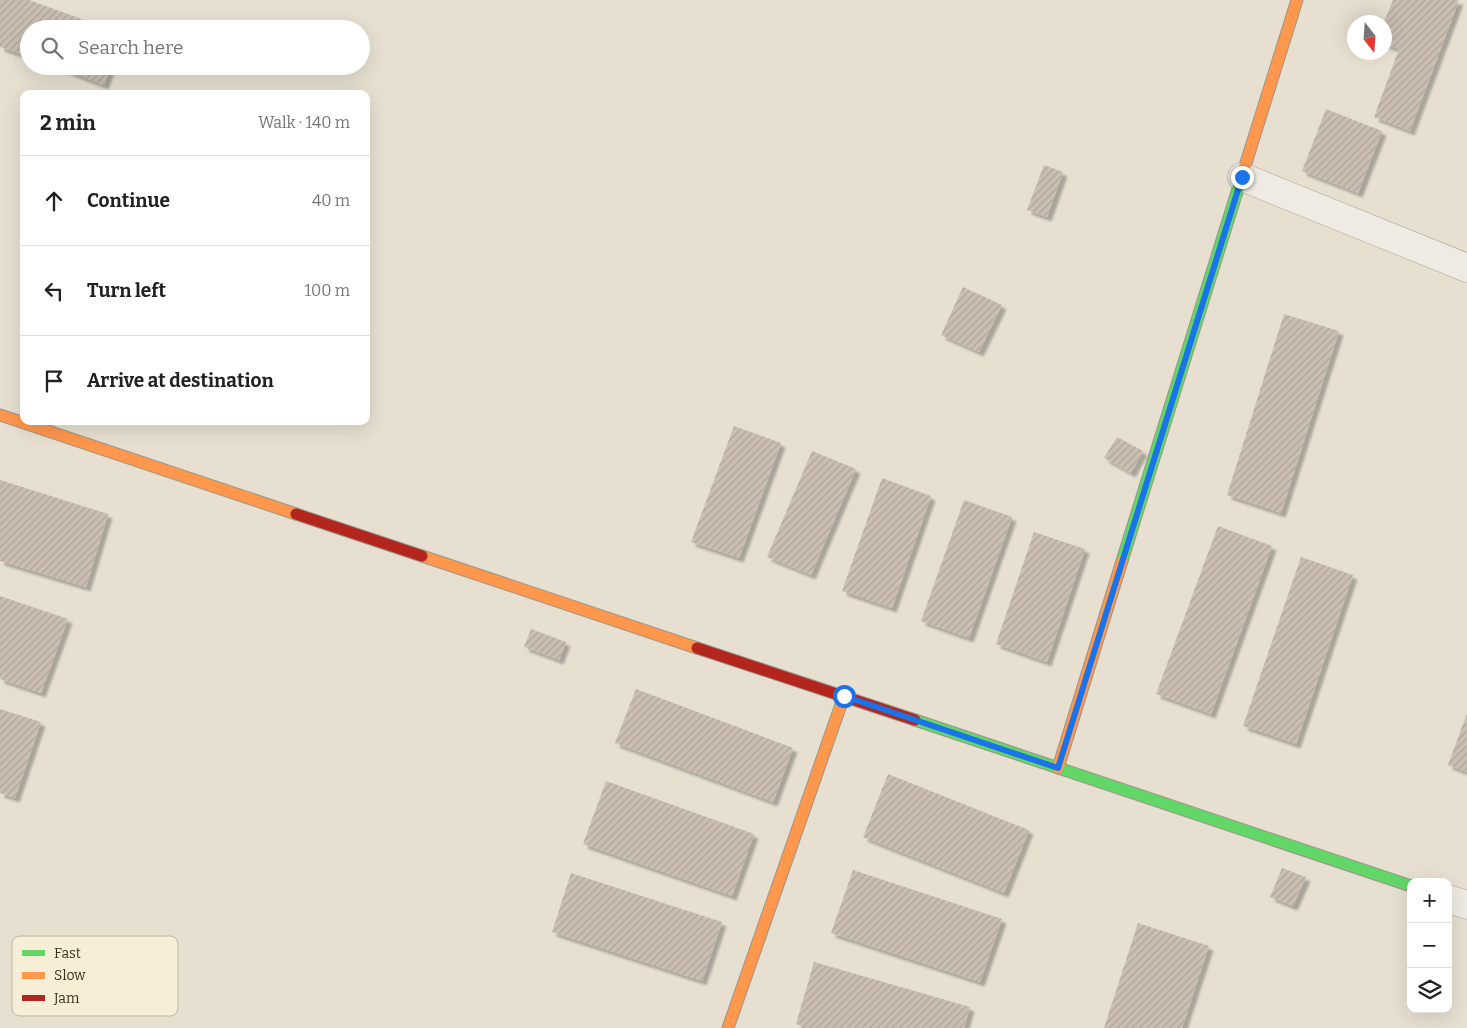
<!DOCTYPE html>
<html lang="en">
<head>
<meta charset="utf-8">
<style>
	:root { --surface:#fff; --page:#f6f6f6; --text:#202124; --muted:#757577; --line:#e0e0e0 }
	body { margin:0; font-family:Bitter,serif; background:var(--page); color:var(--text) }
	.controls { position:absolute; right:15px; bottom:15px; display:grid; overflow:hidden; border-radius:10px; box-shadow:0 5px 20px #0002 }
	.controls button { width:45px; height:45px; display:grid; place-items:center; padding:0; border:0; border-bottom:1px solid var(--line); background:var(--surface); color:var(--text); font:25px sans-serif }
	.compass { position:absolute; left:1347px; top:15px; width:45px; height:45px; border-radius:50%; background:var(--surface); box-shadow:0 5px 20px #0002; rotate:163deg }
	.stop { position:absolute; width:15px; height:15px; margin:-11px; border:4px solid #1a73e8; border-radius:50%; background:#fff }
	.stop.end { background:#1a73e8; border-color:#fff; box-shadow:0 1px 5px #0008 }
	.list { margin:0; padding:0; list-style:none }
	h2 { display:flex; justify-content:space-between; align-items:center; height:65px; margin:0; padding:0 20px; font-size:21px }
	h2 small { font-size:16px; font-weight:400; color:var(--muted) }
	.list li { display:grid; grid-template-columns:32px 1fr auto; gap:15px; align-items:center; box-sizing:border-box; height:90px; padding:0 20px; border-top:1px solid var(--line) }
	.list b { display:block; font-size:19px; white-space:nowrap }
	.list em { font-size:16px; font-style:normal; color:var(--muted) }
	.icon { flex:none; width:28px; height:28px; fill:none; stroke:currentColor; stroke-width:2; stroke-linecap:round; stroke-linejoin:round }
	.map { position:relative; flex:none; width:1467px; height:1028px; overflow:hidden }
	.search { position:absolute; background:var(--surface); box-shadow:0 5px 20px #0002; left:20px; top:20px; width:350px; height:55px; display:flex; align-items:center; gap:12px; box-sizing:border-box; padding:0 18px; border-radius:28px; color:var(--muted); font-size:19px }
	.panel { position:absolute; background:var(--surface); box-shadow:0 5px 20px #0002; left:20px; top:90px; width:350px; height:335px; border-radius:10px }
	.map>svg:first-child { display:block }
	.building { fill:url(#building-hatch); filter:url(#shadow) }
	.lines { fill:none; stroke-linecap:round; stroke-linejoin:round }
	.street-casing { stroke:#ada599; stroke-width:29 }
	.fast-casing { stroke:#9c958a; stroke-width:13 }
	.slow-casing { stroke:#9c958a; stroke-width:13 }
	.jam-casing { stroke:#9c958a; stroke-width:13 }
	.street { stroke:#efebe3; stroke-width:28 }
	.fast { stroke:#63d668; stroke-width:11 }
	.slow { stroke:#ff974d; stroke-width:11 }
	.jam { stroke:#b3261e; stroke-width:11 }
	.route { stroke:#1a73e8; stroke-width:6 }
	.key { fill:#f7eed8; stroke:#bfb4a1; stroke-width:1 }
	.key-label { font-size:14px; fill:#3d2e20 }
</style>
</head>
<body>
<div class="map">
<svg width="1467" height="1028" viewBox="0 0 1467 1028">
	<defs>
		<pattern id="building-hatch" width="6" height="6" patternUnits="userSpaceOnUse" patternTransform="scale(1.25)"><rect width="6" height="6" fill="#cbbfb2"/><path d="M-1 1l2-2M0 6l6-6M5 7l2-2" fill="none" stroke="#afa499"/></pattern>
		<filter id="shadow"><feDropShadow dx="4.5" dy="4.5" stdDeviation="1" flood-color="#0004"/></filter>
	</defs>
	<rect width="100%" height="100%" fill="#e7e0d1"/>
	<g class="building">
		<polygon points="0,0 29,0 109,29 29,29 29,57 0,47"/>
		<polygon points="1393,0 1459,0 1410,131 1374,117 1399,49 1384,44 1384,22"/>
		<polygon points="54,66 111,66 104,85"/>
		<polygon points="1326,109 1382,131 1358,193 1302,171"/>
		<polygon points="1044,165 1063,172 1047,217 1027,210"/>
		<polygon points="963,287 1002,305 979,352 941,335"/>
		<polygon points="1284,314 1339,331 1281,513 1227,495"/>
		<polygon points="734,426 781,443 739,558 691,542"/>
		<polygon points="1117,437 1143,451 1131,473 1104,458"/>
		<polygon points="812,451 856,469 811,575 767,557"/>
		<polygon points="882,478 931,496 892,608 842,591"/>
		<polygon points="0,480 108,514 86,587 0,561"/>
		<polygon points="964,500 1012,517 969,638 921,621"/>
		<polygon points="1218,526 1272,546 1211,714 1156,694"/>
		<polygon points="1034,532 1085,549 1047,662 996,644"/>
		<polygon points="1301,557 1353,575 1296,744 1243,726"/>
		<polygon points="0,596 68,619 41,693 0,679"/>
		<polygon points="531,629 566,642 559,660 524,647"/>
		<polygon points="636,689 793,748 773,802 615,743"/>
		<polygon points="0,709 41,722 15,798 0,793"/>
		<polygon points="1467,713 1467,772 1448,765"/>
		<polygon points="888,774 1029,830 1004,893 863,837"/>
		<polygon points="606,781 754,834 732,896 583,844"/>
		<polygon points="1282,868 1306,877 1293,906 1270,897"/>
		<polygon points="853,870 1002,919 980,982 831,933"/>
		<polygon points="571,873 722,922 702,981 552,932"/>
		<polygon points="1138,923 1209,946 1182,1028 1104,1028"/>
		<polygon points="814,962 970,1007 964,1028 808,1028 796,1024"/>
	</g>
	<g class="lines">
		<defs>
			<g id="street">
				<polyline points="1242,177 1467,268"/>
				<polyline points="1448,899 1467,905"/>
			</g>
			<g id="fast">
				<polyline points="1122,561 1241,179"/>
				<polyline points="915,720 1411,886"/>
			</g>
			<g id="slow">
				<polyline points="1241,179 1297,0"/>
				<polyline points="0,415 296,514"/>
				<polyline points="422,556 697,648"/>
				<polyline points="1058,768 1122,561"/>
				<polyline points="728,1028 844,696"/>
			</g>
			<g id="jam">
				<polyline points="296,514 422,556"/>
				<polyline points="697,648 915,720"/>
			</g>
		</defs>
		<use href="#street" class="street-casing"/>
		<use href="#fast" class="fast-casing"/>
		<use href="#slow" class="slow-casing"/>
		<use href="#jam" class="jam-casing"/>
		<use href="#street" class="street"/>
		<use href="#fast" class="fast"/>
		<use href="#slow" class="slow"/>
		<use href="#jam" class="jam"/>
	</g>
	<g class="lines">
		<polyline class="route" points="844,696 1058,768 1242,177"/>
	</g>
	<rect x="12" y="936" width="166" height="80" rx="8" class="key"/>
	<rect x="22" y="950" width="23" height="6" fill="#63d668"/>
	<rect x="22" y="972" width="23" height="7" fill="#ff974d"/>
	<rect x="22" y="995" width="23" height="6" fill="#b3261e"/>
	<g class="key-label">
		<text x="54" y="958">Fast</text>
		<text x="54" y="980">Slow</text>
		<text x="54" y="1003">Jam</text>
	</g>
</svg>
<div class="controls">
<button>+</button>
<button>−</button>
<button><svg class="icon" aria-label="layers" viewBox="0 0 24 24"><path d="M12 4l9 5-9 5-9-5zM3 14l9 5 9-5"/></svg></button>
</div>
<svg class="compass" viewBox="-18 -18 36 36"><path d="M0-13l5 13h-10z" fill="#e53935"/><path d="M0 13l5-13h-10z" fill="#757577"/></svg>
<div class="stop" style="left:844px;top:696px"></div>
<div class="stop end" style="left:1242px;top:177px"></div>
<div class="search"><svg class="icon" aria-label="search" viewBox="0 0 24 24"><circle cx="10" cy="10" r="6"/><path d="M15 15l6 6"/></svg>Search here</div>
<section class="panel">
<h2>2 min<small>Walk · 140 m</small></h2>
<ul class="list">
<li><svg class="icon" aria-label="ahead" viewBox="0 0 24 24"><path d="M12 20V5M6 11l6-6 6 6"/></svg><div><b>Continue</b></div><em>40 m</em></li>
<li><svg class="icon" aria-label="left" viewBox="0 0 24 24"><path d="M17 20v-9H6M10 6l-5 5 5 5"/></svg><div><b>Turn left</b></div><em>100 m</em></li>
<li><svg class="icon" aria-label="arrive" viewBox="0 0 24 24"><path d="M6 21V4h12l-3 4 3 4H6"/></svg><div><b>Arrive at destination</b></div></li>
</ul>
</section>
</div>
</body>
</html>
